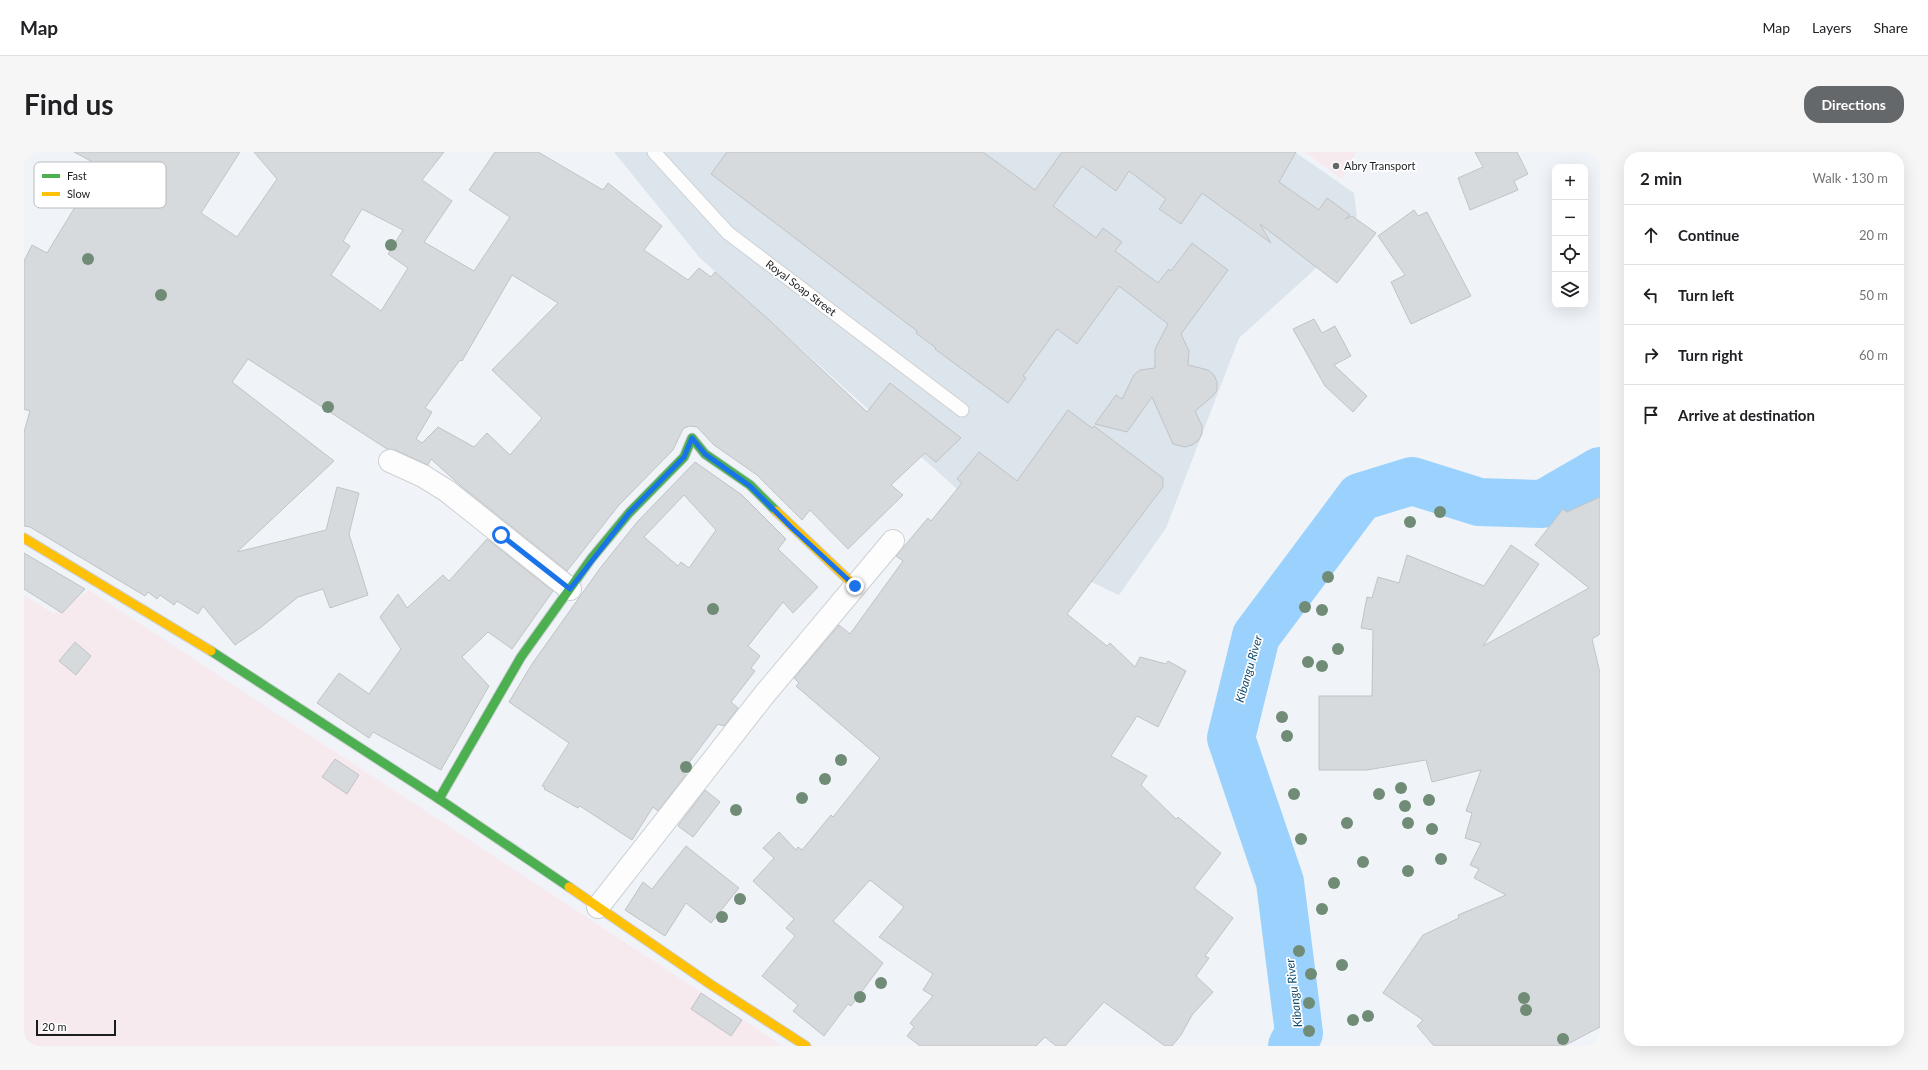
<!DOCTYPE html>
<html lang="en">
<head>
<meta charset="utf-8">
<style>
	:root { --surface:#fff; --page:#f6f6f6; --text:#202124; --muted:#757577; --line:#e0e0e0; --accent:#65686b }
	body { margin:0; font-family:Lato,sans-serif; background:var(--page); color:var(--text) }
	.controls { position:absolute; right:12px; top:12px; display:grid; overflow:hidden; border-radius:8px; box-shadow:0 4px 16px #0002 }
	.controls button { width:36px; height:36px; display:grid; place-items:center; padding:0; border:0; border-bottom:1px solid var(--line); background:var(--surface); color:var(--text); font:20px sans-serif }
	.scale { position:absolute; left:12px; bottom:10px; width:80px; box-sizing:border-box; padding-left:4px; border:2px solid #1a1d1f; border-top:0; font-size:11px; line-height:14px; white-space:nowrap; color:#1a1d1f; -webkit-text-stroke:3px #fff; paint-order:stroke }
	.stop { position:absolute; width:12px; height:12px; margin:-9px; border:3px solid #1a73e8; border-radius:50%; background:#fff }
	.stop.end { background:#1a73e8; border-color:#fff; box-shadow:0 1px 4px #0008 }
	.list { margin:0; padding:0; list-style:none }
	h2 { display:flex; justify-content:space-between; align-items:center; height:52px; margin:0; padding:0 16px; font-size:17px }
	h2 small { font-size:13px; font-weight:400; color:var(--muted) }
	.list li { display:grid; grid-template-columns:26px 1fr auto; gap:12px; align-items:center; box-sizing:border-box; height:60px; padding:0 16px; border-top:1px solid var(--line) }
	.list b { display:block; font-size:15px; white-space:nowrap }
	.list em { font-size:13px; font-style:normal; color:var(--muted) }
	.icon { flex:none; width:22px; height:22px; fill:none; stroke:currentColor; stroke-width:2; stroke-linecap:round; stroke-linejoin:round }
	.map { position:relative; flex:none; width:1576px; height:894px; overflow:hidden; border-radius:16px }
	header { display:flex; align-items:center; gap:24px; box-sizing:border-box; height:56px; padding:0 20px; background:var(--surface); border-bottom:1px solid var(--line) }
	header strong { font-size:19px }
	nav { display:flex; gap:22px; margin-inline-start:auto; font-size:14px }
	.intro { display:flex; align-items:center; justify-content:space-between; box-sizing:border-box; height:96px; padding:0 24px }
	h1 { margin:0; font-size:28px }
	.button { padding:10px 18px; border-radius:16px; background:var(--accent); color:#fff; font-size:14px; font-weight:700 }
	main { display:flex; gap:24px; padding:0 24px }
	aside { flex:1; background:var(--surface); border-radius:16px; box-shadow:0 4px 16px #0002 }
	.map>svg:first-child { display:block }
	.commercial { fill:#f7eaef }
	.built { fill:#dce4ec }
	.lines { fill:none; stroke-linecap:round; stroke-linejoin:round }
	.river { stroke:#9bd2fd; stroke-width:48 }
	.building { fill:#d7dadd; stroke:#c0c3c6; fill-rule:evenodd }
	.lane-casing { stroke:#cdd1d4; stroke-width:15 }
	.street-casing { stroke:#cdd1d4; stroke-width:24 }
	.fast-casing { stroke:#cdd1d4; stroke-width:11 }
	.slow-casing { stroke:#cdd1d4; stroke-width:11 }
	.lane { stroke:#fdfdfe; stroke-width:13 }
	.street { stroke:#fdfdfe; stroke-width:22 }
	.fast { stroke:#4caf50; stroke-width:9 }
	.slow { stroke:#ffc107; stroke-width:9 }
	.tree { fill:#708c76 }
	.route { stroke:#1a73e8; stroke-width:5 }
	.poi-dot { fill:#65686b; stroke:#fff; stroke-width:1.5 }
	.labels { text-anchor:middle; stroke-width:3.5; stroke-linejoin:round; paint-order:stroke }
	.poi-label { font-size:11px; fill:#1a1d1f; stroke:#fff; text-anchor:start }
	.street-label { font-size:11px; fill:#1a1d1f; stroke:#fff }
	.water-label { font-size:12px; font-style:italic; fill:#114c72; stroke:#fff }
	.key { fill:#fff; stroke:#babbbc; stroke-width:1 }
	.key-label { font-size:11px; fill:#1a1d1f }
</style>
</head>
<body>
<header>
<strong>Map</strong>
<nav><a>Map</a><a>Layers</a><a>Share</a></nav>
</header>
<div class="intro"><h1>Find us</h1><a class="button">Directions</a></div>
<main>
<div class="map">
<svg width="1576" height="894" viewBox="0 0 1576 894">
	<rect width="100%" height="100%" fill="#f0f4f8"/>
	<g class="commercial">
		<polygon points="1280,0 1332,0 1318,27"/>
		<polygon points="65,438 759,894 0,894 0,443 30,462"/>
	</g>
	<polygon class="built" points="590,0 1271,0 1330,41 1333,65 1289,119 1215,186 1142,376 1095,443 1003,400 676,106"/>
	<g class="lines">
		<polyline class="river" points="1268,894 1275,881 1256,730 1207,586 1232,484 1336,345 1388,329 1455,350 1519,352 1576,319"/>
	</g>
	<g class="building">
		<path d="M 50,0 L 216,0 L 177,61 L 213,85 L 253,27 L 230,0 L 420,0 L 398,28 L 428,49 L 400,90 L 450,119 L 486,65 L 445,38 L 471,0 L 514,0 L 579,38 L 584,31 L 638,74 L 620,98 L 664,128 L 675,116 L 687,125 L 691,120 L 744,167 L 843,260 L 866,231 L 937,286 L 912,310 L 901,301 L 867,333 L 879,343 L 824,397 L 786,358 L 778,368 L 733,323 L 690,293 L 673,275 L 666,274 L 660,276 L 657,281 L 649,298 L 595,353 L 543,419 L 437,334 L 407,307 L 404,313 L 371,298 L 363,297 L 224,207 L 208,230 L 310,309 L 213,400 L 302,378 L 313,335 L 335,341 L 325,382 L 344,443 L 306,456 L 299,437 L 274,445 L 236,476 L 211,493 L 179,454 L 174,462 L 153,449 L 150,453 L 136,443 L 133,447 L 124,440 L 121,444 L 6,375 L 0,374 L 0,280 L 6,259 L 0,257 L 0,109 L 8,93 L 23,101 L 76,14 ZM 338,57 L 379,78 L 364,102 L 384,116 L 357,159 L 307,123 L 326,94 L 319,89 ZM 488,123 L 534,151 L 468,218 L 518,266 L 486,303 L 463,281 L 450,295 L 414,275 L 398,291 L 392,287 L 408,260 L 401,256 L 436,208 L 438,209 Z"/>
		<polygon points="703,0 959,0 1011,38 1038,0 1272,0 1255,30 1295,58 1303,46 1326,63 1321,67 1328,64 1352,81 1313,131 1236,72 1247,91 1178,41 1157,72 1135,57 1142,47 1105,19 1092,39 1058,14 1029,54 1072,86 1079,76 1098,90 1091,99 1134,131 1145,117 1147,119 1168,91 1204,118 1157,182 1165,199 1164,213 1184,218 1190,223 1193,230 1193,238 1189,244 1171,259 1178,274 1178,282 1174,289 1168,293 1161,295 1149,292 1128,245 1103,280 1071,272 1092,243 1098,247 1110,223 1116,218 1131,216 1131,197 1144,172 1095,134 1053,192 1033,177 999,224 1002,226 984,251 911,197 912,196 892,181 893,179 687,22"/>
		<polygon points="1451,0 1493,0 1504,22 1490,29 1494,38 1446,58 1434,26 1459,15"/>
		<polygon points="1390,58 1394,64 1403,60 1447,144 1387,172 1367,130 1381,123 1354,84"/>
		<polygon points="1290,167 1298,181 1311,174 1327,204 1310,213 1343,244 1329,260 1301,234 1269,177"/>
		<polygon points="1044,258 1068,276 1070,274 1139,326 1139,335 1043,462 1083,494 1086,491 1111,515 1116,505 1142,512 1144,509 1162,519 1134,575 1113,564 1087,604 1123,624 1117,633 1152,667 1154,665 1197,701 1170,736 1209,766 1181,804 1185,806 1172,824 1189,840 1168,863 1157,883 1148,894 1141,894 1080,850 1041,894 1032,894 1021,885 1012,894 896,894 883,884 890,875 886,871 909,844 899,838 909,822 855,785 880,755 846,728 809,769 859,811 827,854 824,852 800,884 769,859 774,853 738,824 771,784 762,776 770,767 729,729 750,706 739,696 755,680 772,698 774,695 778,698 807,663 809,665 856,606 772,534 775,531 770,526 815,473 826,482 879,409 872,404 904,366 907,369 938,331 933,327 955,300 993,329"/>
		<path d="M 671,310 L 718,343 L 762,387 L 754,397 L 794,435 L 769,461 L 759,450 L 724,494 L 736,504 L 727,516 L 731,519 L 707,550 L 714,556 L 700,574 L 694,572 L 658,620 L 662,623 L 634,659 L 629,655 L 608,688 L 556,654 L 554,656 L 520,637 L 521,635 L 518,634 L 545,591 L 485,550 L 508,512 L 577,415 L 614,369 ZM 660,343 L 692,378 L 665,416 L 657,410 L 654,414 L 620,385 Z"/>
		<polygon points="1576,345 1576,482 1568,487 1576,521 1576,875 1540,894 1410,894 1393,874 1399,868 1359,841 1399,783 1435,766 1434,763 1482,743 1450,726 1455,717 1446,713 1457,691 1441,686 1448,661 1442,659 1457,618 1408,630 1402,608 1343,618 1295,618 1295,544 1348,544 1349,478 1337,476 1343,445 1348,446 1354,425 1375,431 1383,403 1460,434 1487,393 1515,412 1459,494 1565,436 1511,393 1539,357 1543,360"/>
		<polygon points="463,387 529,439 488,497 464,480 438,505 465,534 417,618 349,580 345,586 293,551 315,521 345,542 377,497 356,465 374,442 383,456 419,423 425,429"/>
		<polygon points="0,401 61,437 38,461 0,437"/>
		<polygon points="51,490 67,504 52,523 35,509"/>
		<polygon points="311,607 335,623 323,642 298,625"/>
		<polygon points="681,638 696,650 669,685 654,674"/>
		<polygon points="662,694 715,736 687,771 662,751 641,784 601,758 619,730 628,737"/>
		<polygon points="677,841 718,868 707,884 667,857"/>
	</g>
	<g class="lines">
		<defs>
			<polyline id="lane" points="630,0 704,81 938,258"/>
			<g id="street">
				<polyline points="366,309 399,324 423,339 546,437"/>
				<polyline points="574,755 740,543 869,389"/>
			</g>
			<g id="fast">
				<polyline points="187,499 415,647 545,735"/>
				<polyline points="415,647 497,505 567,407 605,361 660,305 668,286 681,302 726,333 752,359"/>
			</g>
			<g id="slow">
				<polyline points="752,359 831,434"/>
				<polyline points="0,386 187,499"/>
				<polyline points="545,735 686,832 782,894"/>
			</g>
		</defs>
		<use href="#lane" class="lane-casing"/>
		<use href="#street" class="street-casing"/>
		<use href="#fast" class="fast-casing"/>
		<use href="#slow" class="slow-casing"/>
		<use href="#lane" class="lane"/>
		<use href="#street" class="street"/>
		<use href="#fast" class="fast"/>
		<use href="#slow" class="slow"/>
	</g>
	<g class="tree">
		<circle cx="367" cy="93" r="6"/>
		<circle cx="64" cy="107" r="6"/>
		<circle cx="137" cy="143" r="6"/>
		<circle cx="304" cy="255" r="6"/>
		<circle cx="1416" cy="360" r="6"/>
		<circle cx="1386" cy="370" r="6"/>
		<circle cx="1304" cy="425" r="6"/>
		<circle cx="1281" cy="455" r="6"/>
		<circle cx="689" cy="457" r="6"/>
		<circle cx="1298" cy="458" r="6"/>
		<circle cx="1314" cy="497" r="6"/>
		<circle cx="1284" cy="510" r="6"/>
		<circle cx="1298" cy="514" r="6"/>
		<circle cx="1258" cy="565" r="6"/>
		<circle cx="1263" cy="584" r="6"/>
		<circle cx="817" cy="608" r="6"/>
		<circle cx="662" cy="615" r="6"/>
		<circle cx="801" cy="627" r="6"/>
		<circle cx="1377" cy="636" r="6"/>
		<circle cx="1270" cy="642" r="6"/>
		<circle cx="1355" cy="642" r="6"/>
		<circle cx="778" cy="646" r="6"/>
		<circle cx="1405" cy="648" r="6"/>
		<circle cx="1381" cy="654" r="6"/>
		<circle cx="712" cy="658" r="6"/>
		<circle cx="1323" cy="671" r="6"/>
		<circle cx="1384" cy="671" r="6"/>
		<circle cx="1408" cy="677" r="6"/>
		<circle cx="1277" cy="687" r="6"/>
		<circle cx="1417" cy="707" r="6"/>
		<circle cx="1339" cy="710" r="6"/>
		<circle cx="1384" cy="719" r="6"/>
		<circle cx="1310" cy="731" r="6"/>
		<circle cx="716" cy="747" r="6"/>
		<circle cx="1298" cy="757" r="6"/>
		<circle cx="698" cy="765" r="6"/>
		<circle cx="1275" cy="799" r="6"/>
		<circle cx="1318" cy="813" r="6"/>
		<circle cx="1287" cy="822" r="6"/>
		<circle cx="857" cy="831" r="6"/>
		<circle cx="836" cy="845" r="6"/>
		<circle cx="1500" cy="846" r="6"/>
		<circle cx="1285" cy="851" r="6"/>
		<circle cx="1502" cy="858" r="6"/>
		<circle cx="1344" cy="864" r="6"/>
		<circle cx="1329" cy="868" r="6"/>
		<circle cx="1285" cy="879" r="6"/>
		<circle cx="1539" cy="887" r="6"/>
	</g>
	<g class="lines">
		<polyline class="route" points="477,383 546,437 605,361 660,305 668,286 681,302 726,334 767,375 831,434"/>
	</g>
	<circle class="poi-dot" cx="1312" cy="14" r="4"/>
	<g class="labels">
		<g class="poi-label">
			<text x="1320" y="18">Abry Transport</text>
		</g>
		<g class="street-label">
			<text transform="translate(777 136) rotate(37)" y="4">Royal Soap Street</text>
		</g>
		<g class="water-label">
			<text transform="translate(1225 517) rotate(-74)" y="4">Kibangu River</text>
			<text transform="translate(1270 841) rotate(-97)" y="4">Kibangu River</text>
		</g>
	</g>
	<rect x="10" y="10" width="132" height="46" rx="6" class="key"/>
	<rect x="18" y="22" width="18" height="4" fill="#4caf50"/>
	<rect x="18" y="40" width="18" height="4" fill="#ffc107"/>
	<g class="key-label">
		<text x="43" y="28">Fast</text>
		<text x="43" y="46">Slow</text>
	</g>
</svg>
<div class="controls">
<button>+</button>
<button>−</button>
<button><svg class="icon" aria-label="locate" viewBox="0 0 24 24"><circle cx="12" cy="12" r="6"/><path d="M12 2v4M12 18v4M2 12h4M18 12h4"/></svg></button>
<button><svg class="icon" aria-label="layers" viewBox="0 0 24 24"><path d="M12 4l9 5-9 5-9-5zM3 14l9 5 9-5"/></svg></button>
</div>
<div class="scale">20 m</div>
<div class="stop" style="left:477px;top:383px"></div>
<div class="stop end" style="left:831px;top:434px"></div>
</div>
<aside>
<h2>2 min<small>Walk · 130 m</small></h2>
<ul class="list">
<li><svg class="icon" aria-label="ahead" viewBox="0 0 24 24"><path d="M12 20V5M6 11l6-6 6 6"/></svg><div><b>Continue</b></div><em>20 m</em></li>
<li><svg class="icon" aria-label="left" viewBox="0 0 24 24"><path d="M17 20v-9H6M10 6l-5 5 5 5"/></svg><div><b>Turn left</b></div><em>50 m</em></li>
<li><svg class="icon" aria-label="right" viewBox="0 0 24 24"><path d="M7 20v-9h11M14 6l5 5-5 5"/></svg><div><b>Turn right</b></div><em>60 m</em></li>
<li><svg class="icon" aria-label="arrive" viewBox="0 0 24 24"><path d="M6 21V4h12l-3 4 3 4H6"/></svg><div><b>Arrive at destination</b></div></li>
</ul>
</aside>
</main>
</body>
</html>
